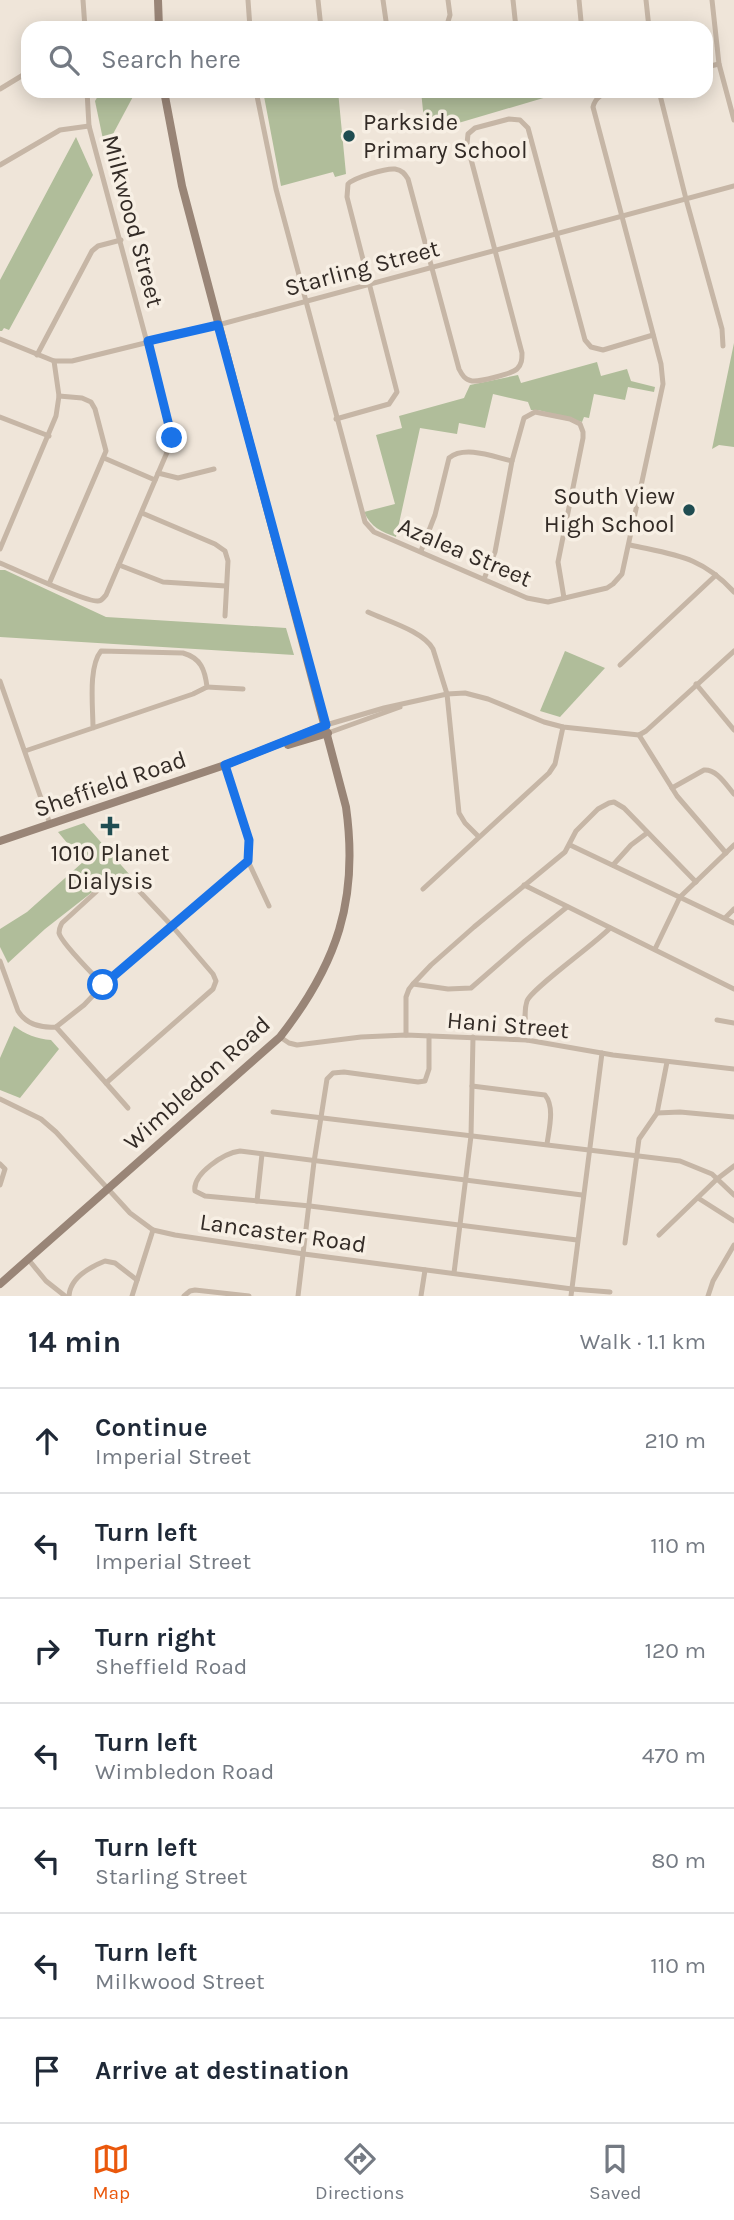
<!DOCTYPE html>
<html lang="en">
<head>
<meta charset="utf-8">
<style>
	:root { --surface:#fff; --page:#f2f2f3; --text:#1f2937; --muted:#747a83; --line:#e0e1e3; --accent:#ea580c }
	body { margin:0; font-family:Karla,sans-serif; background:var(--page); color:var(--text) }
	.stop { position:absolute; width:21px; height:21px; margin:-16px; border:5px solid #1a73e8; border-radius:50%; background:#fff }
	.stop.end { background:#1a73e8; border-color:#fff; box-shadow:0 2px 7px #0008 }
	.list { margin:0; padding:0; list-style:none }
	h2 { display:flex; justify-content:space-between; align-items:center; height:91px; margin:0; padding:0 28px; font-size:30px }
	h2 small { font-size:23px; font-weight:400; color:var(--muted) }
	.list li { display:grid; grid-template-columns:46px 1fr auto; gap:21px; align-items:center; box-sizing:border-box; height:105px; padding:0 28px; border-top:2px solid var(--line) }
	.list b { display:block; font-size:26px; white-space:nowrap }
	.list p { margin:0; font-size:23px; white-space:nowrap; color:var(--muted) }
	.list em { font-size:23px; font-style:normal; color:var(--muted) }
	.icon { flex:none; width:38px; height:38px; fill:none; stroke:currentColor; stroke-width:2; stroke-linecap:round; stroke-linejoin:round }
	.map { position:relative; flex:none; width:734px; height:1296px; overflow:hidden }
	.search { position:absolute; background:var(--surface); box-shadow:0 4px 18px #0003; left:21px; right:21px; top:21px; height:77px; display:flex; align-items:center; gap:18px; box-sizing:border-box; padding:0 24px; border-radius:21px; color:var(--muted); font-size:26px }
	.sheet { height:826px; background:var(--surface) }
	nav { display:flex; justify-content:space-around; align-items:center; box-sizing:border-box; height:98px; border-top:2px solid var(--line); background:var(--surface); font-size:19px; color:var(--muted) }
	nav a { display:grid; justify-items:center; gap:4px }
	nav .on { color:var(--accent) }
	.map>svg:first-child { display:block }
	.green { fill:#b0bd9a }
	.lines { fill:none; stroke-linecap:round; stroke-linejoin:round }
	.street { stroke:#c6b6a6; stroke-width:5 }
	.secondary { stroke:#998577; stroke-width:8 }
	.route { stroke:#1a73e8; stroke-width:9 }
	.poi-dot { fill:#1f4c51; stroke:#f7efe4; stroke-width:2.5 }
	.labels { text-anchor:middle; stroke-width:7; stroke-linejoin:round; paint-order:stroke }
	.poi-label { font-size:24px; fill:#332b26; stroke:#f7efe4; text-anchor:start }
	.street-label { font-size:24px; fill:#332b26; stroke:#f7efe4 }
</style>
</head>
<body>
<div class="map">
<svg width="734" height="1296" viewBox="0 0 734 1296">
	<rect width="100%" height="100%" fill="#efe5d9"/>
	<g class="green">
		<polygon points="101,91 136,91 105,149 95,101"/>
		<polygon points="263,91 338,91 346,174 335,177 333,172 281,186"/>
		<polygon points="421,91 567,91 455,124 454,122 425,130"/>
		<polygon points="76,137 93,175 9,330 4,328 2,331 0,331 0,280"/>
		<polygon points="734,343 734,447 719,445 712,449"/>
		<path d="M 597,362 L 601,376 L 627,369 L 631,381 L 655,387 L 654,392 L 628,387 L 625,400 L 594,394 L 589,418 L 584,417 L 582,422 L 538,410 L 531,410 L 528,402 L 493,394 L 485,428 L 459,423 L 457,434 L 420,428 L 396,537 C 381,532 371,527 364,512 L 395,504 L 376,435 L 402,428 L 399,416 L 464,398 L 470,385 L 518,375 L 521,383 Z"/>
		<polygon points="0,570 5,570 106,617 286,628 294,655 0,637"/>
		<polygon points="565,651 605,668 560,717 540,711"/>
		<polygon points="84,823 129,874 114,875 45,929 8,963 0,947 0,929 27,912 83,862 58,832"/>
		<path d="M 14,1026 C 25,1034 37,1039 51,1040 L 59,1049 L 20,1098 L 0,1090 L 0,1058 Z"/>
	</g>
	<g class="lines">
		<g class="street">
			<polyline points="83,0 85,28"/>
			<polyline points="248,0 250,28"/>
			<polyline points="318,0 321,28"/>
			<polyline points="383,0 387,28"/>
			<polyline points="513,0 516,28"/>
			<polyline points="646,0 649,28"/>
			<polyline points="712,0 719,64 734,120"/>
			<polyline points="446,28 450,15 448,0"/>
			<polyline points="579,28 581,21 579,0"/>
			<polyline points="706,67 719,64"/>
			<polyline points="0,89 28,72"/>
			<path d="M 256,91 L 276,189 L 365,522 L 374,532 L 381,535 L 527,598 L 548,602 L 607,588 L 613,584 L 622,574 L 663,384 L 661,364 L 593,107 C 596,95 604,94 615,91"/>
			<polyline points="659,91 686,199 722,329 723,346"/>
			<polyline points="0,165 60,130 89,126"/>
			<polyline points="0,339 54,361 72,361 218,325 734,186"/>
			<polyline points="37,355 92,251 98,246 121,240"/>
			<polyline points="0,417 49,436"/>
			<path d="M 336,419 L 389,404 L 397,392 L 347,197 L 348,184 C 353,178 386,168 395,169 C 402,170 405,174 408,179 L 459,369 C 462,375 465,380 472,381 C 479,382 511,374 517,369 C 522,364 522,359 522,353 L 467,144 L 468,134 L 475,128 L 509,119 L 520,120 L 528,128 L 585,340 L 591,347 L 603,350 L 653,335"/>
			<polyline points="104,458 155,480"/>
			<polyline points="158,473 178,478 214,469"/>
			<polyline points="142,513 215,544 225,551 228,561 225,616"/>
			<path d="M 630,545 C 675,555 701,556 734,592"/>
			<polyline points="0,549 56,416 59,396 54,361"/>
			<path d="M 421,551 L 435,515 L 449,458 C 465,445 494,457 512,461"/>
			<path d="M 0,563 C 15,569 88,603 98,601 C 102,601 103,598 106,595 L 171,443 L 171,432 L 89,126 L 87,91"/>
			<polyline points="119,565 163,582 226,586"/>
			<polyline points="484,579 495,552 512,461 524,418 535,412 570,419 580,424 583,432 583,438 558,562 564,598"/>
			<polyline points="49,584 106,451 95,409 91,402 82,398 59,396"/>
			<path d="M 368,612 C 387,621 423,631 433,649 L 447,694 L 459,813 L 465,823 L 478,836"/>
			<polyline points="620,665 716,575"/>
			<polyline points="0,681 50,824"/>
			<polyline points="696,684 734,730"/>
			<polyline points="207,687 243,689"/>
			<polyline points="326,725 384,708 447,694 465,693 488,699 544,722 563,727 639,735 646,731 734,651"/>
			<polyline points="328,733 400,707"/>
			<polyline points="639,735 677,796 726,853"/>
			<path d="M 25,751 L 193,694 L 207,687 C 205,670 201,658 183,653 L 101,651 C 88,667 93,707 93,728"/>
			<path d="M 672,788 L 704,770 C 717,769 726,785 734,794"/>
			<polyline points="570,845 734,923"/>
			<polyline points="248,861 269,906"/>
			<polyline points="613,865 631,845 647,833"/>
			<polyline points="524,885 734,989"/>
			<polyline points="423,889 549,773 555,764 563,727"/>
			<polyline points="725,918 734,909"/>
			<polyline points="655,949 680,897 734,845"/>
			<path d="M 0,961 L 18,1011 C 26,1024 41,1028 56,1027 L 84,1005 L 103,985 L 248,861 L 249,840 L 225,765"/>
			<polyline points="413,984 448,989 471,988 525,941 567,907"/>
			<polyline points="717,1020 734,1023"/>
			<path d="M 56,1027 L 106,1083 L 213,989 L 216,981 L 213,974 L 172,926 L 127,878 L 119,876 L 109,880 L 62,923 C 60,927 59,928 59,933 C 61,943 94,975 103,985"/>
			<polyline points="406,1035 406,997 409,989 413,984 431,965 474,927 565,852 576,831 598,809 609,803 614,802 624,808 696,882"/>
			<polyline points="280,1037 289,1043 297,1045 361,1037 406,1035 527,1040 613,1055 734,1069"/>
			<path d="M 527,1040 C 526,1028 523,1013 527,1001 C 531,989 595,944 610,928"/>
			<polyline points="106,1083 128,1108"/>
			<path d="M 472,1086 L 545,1095 C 555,1107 549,1129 547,1144"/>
			<polyline points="0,1099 41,1119 56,1132 130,1213 153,1230 175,1235 304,1254 572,1289 610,1292"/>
			<polyline points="273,1112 680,1161 712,1174 734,1195"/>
			<polyline points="657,1113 680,1112 734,1117"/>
			<polyline points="0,1164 5,1169 0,1185"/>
			<polyline points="698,1198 734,1221"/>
			<polyline points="257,1201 262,1154"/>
			<polyline points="659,1235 717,1179 734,1166"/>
			<path d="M 577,1240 L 310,1206 L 205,1196 L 195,1191 C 192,1174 224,1153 240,1151 L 582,1195"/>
			<polyline points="625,1243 639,1139 657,1113 667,1062"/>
			<polyline points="28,1259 46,1281 65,1296"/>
			<polyline points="454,1273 471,1136 473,1037"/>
			<path d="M 69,1296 C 70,1278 90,1267 105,1261 L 115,1263 L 137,1280"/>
			<polyline points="132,1296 153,1230"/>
			<polyline points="184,1296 190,1291 195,1290 249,1296"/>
			<polyline points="298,1296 314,1162 327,1079 333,1073 344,1072 418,1082 425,1081 429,1069 429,1036"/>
			<polyline points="421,1296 425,1270"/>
			<polyline points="571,1296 602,1053"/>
			<polyline points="708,1296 713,1281 734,1245"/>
		</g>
		<g class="secondary">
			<polyline points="158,0 159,28"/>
			<polyline points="288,745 328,733"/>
			<polyline points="0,841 225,765 326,725"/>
			<path d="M 0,1284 L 280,1037 C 337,964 359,900 346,807 L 182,186 L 164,91"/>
		</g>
	</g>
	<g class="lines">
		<polyline class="route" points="103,985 248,861 249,840 225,765 326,725 218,325 148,341 172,438"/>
	</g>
	<g class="poi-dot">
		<circle cx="349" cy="136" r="7"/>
		<circle cx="689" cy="510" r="7"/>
		<path d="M106.5 815.5h7v7h7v7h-7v7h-7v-7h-7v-7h7z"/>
	</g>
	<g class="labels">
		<g class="poi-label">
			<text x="363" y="130">Parkside<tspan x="363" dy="28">Primary School</tspan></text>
			<text x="675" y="504" text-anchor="end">South View<tspan x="675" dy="28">High School</tspan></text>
			<text x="110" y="861" text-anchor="middle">1010 Planet<tspan x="110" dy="28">Dialysis</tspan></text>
		</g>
		<g class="street-label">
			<text transform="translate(133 221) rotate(75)" y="8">Milkwood Street</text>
			<text transform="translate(362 268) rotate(-15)" y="8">Starling Street</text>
			<text transform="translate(465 552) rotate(23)" y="8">Azalea Street</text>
			<text transform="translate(110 784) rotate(-19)" y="8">Sheffield Road</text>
			<text transform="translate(508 1025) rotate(5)" y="8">Hani Street</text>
			<text transform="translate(197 1083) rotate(-42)" y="8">Wimbledon Road</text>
			<text transform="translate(283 1233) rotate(8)" y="8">Lancaster Road</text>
		</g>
	</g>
</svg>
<div class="stop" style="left:103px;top:985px"></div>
<div class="stop end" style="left:172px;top:438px"></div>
<div class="search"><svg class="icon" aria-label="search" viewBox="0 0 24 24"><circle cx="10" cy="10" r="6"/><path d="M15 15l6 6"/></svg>Search here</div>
</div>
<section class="sheet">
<h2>14 min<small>Walk · 1.1 km</small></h2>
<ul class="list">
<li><svg class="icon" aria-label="ahead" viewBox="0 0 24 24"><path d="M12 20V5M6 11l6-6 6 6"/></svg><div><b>Continue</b><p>Imperial Street</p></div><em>210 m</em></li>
<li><svg class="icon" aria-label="left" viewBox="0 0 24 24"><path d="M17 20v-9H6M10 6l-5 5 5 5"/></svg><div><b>Turn left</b><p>Imperial Street</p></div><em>110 m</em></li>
<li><svg class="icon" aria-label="right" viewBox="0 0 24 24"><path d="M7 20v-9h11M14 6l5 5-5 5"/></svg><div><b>Turn right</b><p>Sheffield Road</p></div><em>120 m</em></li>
<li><svg class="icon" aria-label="left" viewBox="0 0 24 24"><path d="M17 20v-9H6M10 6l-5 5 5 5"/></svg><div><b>Turn left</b><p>Wimbledon Road</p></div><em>470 m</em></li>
<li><svg class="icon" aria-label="left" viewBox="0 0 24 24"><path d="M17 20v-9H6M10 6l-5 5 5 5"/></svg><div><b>Turn left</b><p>Starling Street</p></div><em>80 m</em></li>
<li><svg class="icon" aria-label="left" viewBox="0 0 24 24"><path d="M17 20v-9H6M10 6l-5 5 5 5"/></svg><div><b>Turn left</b><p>Milkwood Street</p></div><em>110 m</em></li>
<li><svg class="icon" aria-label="arrive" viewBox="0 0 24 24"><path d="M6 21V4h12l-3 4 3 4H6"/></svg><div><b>Arrive at destination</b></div></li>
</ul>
</section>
<nav>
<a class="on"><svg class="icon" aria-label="map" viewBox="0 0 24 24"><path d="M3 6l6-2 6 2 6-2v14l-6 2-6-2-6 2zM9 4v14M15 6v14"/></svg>Map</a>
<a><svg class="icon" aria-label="directions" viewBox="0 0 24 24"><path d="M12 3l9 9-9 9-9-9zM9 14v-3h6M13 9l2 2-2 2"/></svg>Directions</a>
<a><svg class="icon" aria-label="saved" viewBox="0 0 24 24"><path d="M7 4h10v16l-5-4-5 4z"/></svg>Saved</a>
</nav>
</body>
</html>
